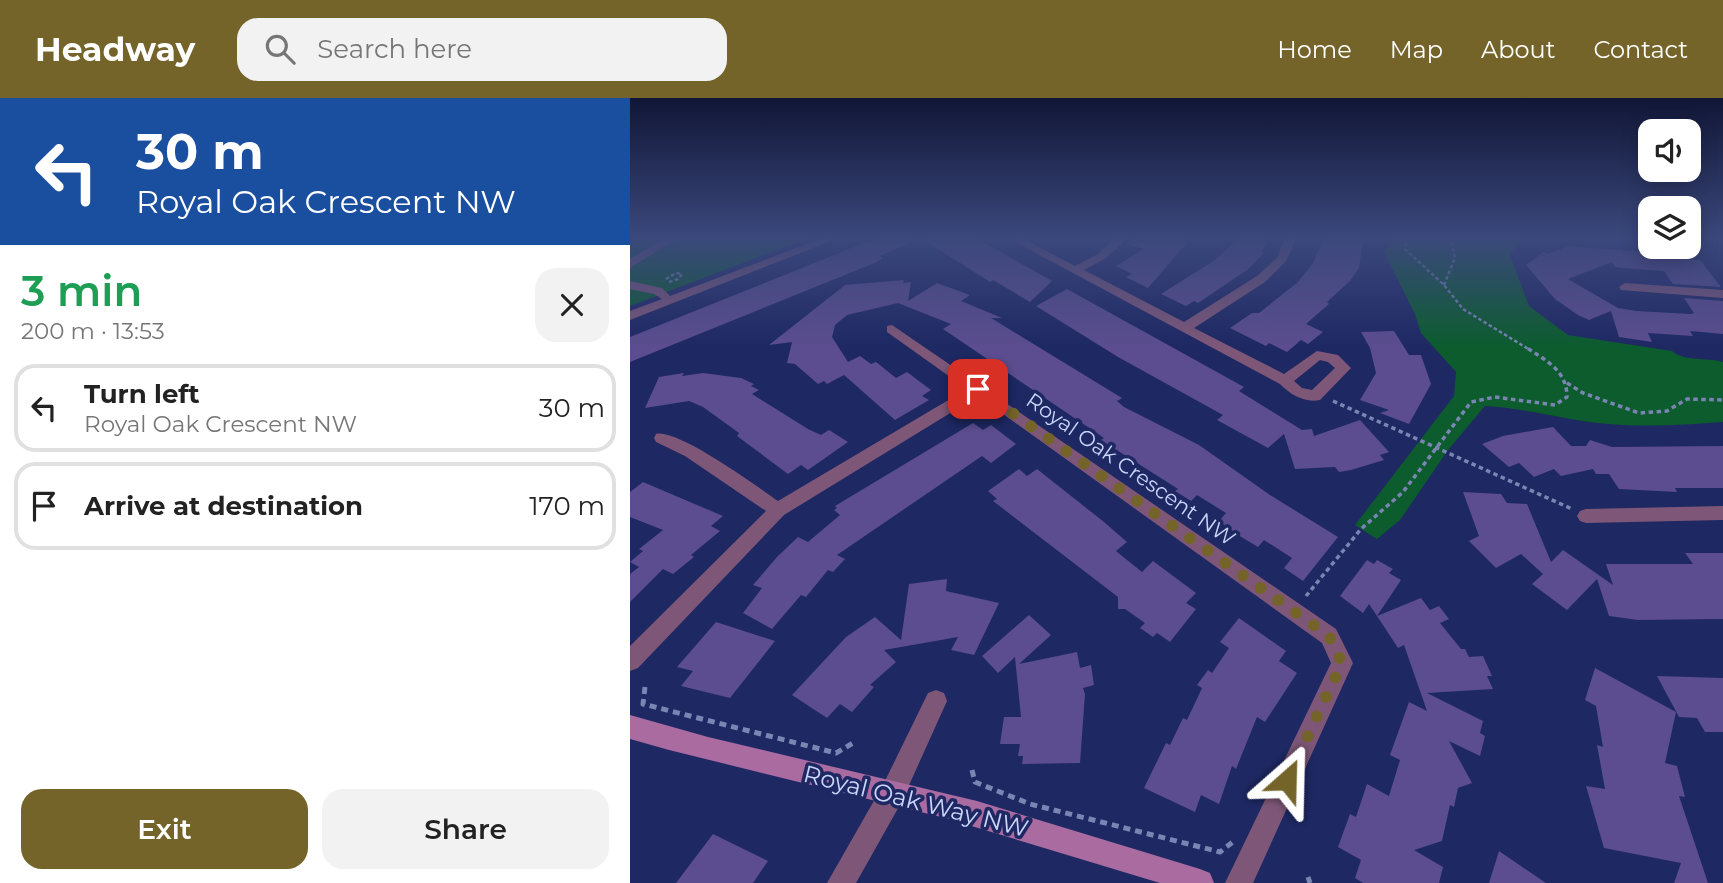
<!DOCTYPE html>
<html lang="en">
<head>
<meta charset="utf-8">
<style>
	:root { --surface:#fff; --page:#f2f2f2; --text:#222; --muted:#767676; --line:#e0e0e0; --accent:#74642a }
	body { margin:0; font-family:Montserrat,sans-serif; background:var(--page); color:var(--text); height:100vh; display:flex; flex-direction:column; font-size:26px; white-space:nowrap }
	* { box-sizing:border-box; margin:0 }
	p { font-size:23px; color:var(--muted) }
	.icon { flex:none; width:38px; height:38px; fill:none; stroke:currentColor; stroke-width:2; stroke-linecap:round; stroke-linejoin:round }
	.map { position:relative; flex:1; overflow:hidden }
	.details { display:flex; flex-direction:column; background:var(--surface); width:630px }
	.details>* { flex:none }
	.hud { background:#1a4fa0; color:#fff; overflow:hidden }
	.controls { position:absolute; left:1008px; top:21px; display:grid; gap:14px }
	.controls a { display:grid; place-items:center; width:63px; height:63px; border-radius:14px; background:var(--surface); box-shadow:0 4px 18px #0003; font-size:35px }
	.pin { position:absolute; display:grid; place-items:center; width:60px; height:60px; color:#fff; margin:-30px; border-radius:14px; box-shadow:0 4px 10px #0006 }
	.me { position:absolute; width:77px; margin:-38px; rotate:25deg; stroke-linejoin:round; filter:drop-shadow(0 0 5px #0008) }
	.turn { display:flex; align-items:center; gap:24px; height:147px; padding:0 21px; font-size:32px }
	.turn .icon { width:91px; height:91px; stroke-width:2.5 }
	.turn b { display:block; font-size:49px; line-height:60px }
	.round { display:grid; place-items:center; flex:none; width:74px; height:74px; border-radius:21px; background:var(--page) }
	.headline { display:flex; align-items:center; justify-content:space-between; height:119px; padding:0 21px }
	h1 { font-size:42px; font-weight:600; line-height:52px; color:#1e9e55 }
	.button { display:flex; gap:14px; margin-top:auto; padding:14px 21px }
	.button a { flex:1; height:80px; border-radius:21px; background:var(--accent); color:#fff; font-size:28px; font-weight:600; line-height:80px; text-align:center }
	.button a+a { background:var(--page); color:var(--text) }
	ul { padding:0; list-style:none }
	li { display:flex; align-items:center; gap:21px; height:88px; margin:0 14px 10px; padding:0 7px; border:4px solid var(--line); border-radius:21px }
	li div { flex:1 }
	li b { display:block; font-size:26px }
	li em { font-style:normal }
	header { display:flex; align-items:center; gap:42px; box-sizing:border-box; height:98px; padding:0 35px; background:var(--accent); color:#fff }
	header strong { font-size:33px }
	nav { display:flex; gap:38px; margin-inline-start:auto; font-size:24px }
	.search { width:490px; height:63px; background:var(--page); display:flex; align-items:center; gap:18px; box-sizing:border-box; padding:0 24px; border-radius:21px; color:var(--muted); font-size:26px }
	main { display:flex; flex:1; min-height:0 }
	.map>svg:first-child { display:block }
	.green { fill:#0c5c2e }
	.building { fill:#5b4d8f }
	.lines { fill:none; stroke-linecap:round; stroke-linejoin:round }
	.path-far2 { stroke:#7a85b4; stroke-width:2.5; stroke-dasharray:3.5 2.5; stroke-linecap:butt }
	.path-far1 { stroke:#7a85b4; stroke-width:3.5; stroke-dasharray:4.5 3.5; stroke-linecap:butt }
	.path { stroke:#7a85b4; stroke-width:5; stroke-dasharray:7 5; stroke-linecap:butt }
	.street { fill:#7e5778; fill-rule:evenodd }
	.secondary { fill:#aa6ba1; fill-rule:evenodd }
	.route { stroke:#74642a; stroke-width:12; stroke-dasharray:0 21.6 }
	.labels { text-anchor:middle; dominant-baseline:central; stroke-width:7; stroke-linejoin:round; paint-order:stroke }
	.street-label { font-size:21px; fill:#cad5fa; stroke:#1e2863 }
	.near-street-label { font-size:24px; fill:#cad5fa; stroke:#1e2863 }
</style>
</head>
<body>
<header>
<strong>Headway</strong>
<div class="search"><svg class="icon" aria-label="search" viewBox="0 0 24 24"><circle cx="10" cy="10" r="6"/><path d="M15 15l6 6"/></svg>Search here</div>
<nav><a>Home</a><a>Map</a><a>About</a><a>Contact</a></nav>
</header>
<main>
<section class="details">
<div class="hud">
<div class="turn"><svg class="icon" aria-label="left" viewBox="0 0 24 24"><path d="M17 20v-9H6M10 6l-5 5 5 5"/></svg><div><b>30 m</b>Royal Oak Crescent NW</div></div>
</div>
<div class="headline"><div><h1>3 min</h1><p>200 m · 13:53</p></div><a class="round"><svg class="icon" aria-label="close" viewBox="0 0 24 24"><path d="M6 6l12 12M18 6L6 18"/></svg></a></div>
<ul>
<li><svg class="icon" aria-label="left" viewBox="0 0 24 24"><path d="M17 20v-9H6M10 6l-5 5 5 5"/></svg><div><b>Turn left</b><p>Royal Oak Crescent NW</p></div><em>30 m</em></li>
<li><svg class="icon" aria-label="arrive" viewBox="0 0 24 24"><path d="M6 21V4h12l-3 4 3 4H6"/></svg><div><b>Arrive at destination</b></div><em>170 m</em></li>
</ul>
<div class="button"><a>Exit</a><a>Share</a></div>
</section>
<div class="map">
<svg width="1093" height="785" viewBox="0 0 1093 785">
	<rect width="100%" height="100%" fill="#1e2863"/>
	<path class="green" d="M0,139H181L0,208Z
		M764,139H892L880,157L899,208L938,237L1042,253C1055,264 1076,259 1093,264V324C1055,327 1017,329 979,326C937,323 897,310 855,308L818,352L770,422L747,441L725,427L824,298L826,274L791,235L785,216L754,154Z"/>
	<path class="building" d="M249,139H344L422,183L400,204L363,182L360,184L291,140L250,158L253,160L247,164L0,264V239Z
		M502,139H562L518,190L496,179L502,176L486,168L514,151L495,146Z
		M610,139H641L631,154L634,155L617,172L568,205L564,203L556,208L531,196L585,162Z
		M694,139H729L733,142L729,170L720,183L697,204L699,206L676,226L693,234L678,246L671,242L657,254L639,245L636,248L600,230L622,215H629L668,184L683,165Z
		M938,148L1029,155L1038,159L1070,162L1091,189L1043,186L1034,173L991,170L985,169L982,164L938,181L988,210L1006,213L1061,216L1064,215L1054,200L1093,203V236L1060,233L1063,238L1018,235L1022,244L989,239L981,213L959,222L948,217L925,201L896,167L913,154L918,156Z
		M274,182L273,185L281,184L278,203L307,185L340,197L331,203L372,220H361L492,300L487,303L494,309L569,347L640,397L708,439L673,483L654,470L662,460L634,442L628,449L608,437L589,423L596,415L567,397L561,403L545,393L548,391L471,342L474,340L313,231L321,226L268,205L217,217L205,227L202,239L218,264L230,258L241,266L246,264L266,280L277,274L301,292L292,298L299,302L265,322L214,277L197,286L194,283L188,286L165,266L157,265L162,244L139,247L215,187Z
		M437,191L614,289L609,293L672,332L682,331L684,338L730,322L759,354L750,357L754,362L721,372L709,374L705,369L665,371L654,336L638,350L587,322L593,317L488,259L406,208Z
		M764,233L779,257H791L801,286L779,326L750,315L759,312L730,302L746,275L740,250L731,234Z
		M54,275L52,278L73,275L111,280L124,286L121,288L129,292L122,296L178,331L191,337L199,332L218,344L178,372L171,367L158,376L107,338L109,335L73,309L59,303L15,310L29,279Z
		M343,325L353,332L361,327L386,346L361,365L352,358L207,457L215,461L203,474L198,472L176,499L171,497L142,531L113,515L132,490L123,487L147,459L168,439L178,444L210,417L204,412L207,410L205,408Z
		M923,329L941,348H956L960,342L982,349L1093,348V390H1045L1047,394L989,391L979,376H966L963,371L931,378L924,371L904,379L889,365L879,369L852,346L873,338Z
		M389,371L397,378L407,371L474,424L497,444L486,453L512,474L523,463L566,495L556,505L566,511L540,544L527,535L523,539L510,530L515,525L495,511H488V499L363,403L367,401L358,393Z
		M13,384L93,418L81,428L90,433L61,457L64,459L43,476L33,471L0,504V476L9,469L0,464L13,453L9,451L33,432L0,419V394Z
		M833,394L871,396L877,405L897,406L921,464L933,452L983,487L976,466H1063L1055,455H1093V521L1008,522L979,518L967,481L937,512L902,486L913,476L891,456L866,470L839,443L849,438Z
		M737,462L744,466L747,462L763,471L759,475L771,482L747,518L739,506L733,515L710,498Z
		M317,481L316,493L369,505L344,557L321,552L328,539L254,552L266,564L240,587L244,589L222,614L210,606L197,620L162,597L216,539L245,519L271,542L279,486Z
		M791,500L800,512L809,508L819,521L810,525L831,551H835L839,559L853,558L862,578H857L863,591L797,595L853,623L850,635L855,638L850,658L819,643L842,685L828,690L824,709L820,707L812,743L784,752L813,769L809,785H733L725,780L731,762L708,749L720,716L726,719L737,686L759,698L770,662L760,657L779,604L797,613L774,547L768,550L747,518Z
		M399,517L421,537L389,566L447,554L450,570L461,567L464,587L453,590L455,596L450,665L392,666L393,658H388L390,646H370L374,619H391L385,559L368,575L352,558Z
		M609,520L656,553L649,563L667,575L635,624L627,619L606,671L602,668L589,706L571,697L565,714L514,690L536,645L540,647L553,620L557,622L572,590L567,587L578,572L582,575L599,550L590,544Z
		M86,524L145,543L100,600L51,588L63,573L47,569Z
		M965,570L1046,614L1035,665L1047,668L1055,699L1049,698L1078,785H1044L1051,765L974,750L956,688L975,691L967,647L973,649L966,608L955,602Z
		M1027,578L1093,580V634H1075L1067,620L1049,619Z
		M83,736L138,763L123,785H46Z
		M869,753L916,785H859Z"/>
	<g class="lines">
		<path class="path-far2" d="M777,139L775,151L814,187L833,211L900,252
			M36,181L46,175L52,176L48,181L39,184
			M814,187L825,160L821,143L824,139"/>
		<path class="path-far1" d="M937,285L953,295L1009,315L1037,313L1057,301L1093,302
			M703,303L942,411
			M676,498L731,431L773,394L841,304L865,299L925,307L937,299C937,273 917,263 897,250"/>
		<path class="path" d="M15,589L13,606L206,655L223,645
			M342,672L345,684L400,706L590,754L604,743
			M678,779L680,785"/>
		<path class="street" d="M36,139H50L0,170V161Z
			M195,139H211L0,222V213L32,201L24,196L0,191V183L32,190L40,198Z
			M376,139H390L445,168L468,156L486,139H499L476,160L454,172L554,224L627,178L647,160L655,139H667L656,163L635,184L564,230L654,276L687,253L708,257L721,270L690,302C674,305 661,297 650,286ZM690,262L698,264L705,270L682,292L672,290L664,283Z
			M995,185L1093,192V200L991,192L989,189Z
			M262,227L706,531L723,565L623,785H595L701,565L692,545L348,298L154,417L8,570L0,573V548L136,413L55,358L26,344L24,340L26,336C47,330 128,389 148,403L337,291L257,234V228Z
			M1093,408V422L956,425L950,423L947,418L950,413L956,411Z
			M306,592L314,595L317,603L271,705L226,785H197L253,687L298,595Z"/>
		<path class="secondary" d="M0,617L78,639L347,703L570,771L580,775L584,785H530L315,720L39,652L0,641Z"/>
	</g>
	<linearGradient id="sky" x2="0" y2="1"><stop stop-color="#101636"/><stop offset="0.56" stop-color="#3b487c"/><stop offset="1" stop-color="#3b487c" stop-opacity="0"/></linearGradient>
	<rect width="1093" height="249" fill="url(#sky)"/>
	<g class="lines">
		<path class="route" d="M348,291L699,538L712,565L657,682"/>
	</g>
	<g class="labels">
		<g class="street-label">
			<text transform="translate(501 371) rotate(35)">Royal Oak Crescent NW</text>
		</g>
		<g class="near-street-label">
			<text transform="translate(286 703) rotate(14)">Royal Oak Way NW</text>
		</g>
	</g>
</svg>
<div class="controls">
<a><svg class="icon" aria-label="sound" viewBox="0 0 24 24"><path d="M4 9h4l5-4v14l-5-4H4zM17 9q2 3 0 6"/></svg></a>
<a><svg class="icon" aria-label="layers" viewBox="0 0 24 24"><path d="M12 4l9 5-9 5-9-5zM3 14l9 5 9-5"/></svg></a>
</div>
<div class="pin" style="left:348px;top:291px;background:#d93025"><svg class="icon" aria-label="arrive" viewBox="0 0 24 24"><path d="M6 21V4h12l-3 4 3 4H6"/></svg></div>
<svg class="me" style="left:657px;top:682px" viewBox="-20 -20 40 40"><path d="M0-17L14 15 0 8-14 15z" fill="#74642a" stroke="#fff" stroke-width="4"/></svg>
</div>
</main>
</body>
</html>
